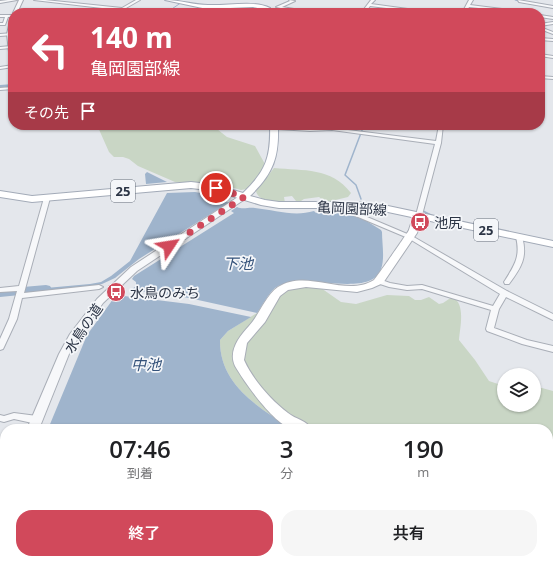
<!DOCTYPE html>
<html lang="ja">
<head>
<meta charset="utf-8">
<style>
	:root { --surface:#fff; --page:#f6f6f6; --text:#202124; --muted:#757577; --accent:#d1495b }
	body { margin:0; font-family:"Open Sans","Noto Sans JP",sans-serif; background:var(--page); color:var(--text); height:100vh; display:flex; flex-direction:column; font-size:15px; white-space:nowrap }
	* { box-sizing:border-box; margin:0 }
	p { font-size:13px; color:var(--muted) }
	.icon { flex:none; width:22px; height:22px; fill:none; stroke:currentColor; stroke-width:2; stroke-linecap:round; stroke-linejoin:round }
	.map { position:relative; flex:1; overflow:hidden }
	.details { position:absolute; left:0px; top:424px; width:553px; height:140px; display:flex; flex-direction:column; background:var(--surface); border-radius:16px 16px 0 0; box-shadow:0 1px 3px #0004 }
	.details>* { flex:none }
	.banner { position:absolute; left:8px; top:8px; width:537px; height:122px; border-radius:16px; box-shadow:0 1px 3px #0004; background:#d1495b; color:#fff; overflow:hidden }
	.buttons { position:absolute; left:497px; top:368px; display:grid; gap:8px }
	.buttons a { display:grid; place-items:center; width:44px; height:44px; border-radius:50%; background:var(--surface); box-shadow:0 1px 3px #0004; font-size:20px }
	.pin { position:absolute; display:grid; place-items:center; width:34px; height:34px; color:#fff; margin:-17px; border:2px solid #fff; border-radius:50%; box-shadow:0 1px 4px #0007 }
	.me { position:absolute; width:44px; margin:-22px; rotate:57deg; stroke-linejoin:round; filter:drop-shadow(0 0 3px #0008) }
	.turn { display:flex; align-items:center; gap:14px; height:84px; padding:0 16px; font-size:18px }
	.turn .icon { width:52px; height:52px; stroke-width:2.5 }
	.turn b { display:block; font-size:28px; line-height:34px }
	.then { display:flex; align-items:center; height:38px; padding:0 16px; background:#0003; gap:8px; font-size:15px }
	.eta { display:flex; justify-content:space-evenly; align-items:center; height:68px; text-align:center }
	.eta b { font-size:24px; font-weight:600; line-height:28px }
	.button { display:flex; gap:8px; margin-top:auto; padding:8px 16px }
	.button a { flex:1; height:46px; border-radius:16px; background:var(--accent); color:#fff; font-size:16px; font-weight:600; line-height:46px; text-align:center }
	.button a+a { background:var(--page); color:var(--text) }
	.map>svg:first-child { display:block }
	.green { fill:#c9d6c5 }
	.water { fill:#9fb4cc }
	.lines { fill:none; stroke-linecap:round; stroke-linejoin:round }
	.stream-far1 { stroke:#9fb4cc; stroke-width:1 }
	.stream { stroke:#9fb4cc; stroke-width:1.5 }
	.river { fill:#9fb4cc; fill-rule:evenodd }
	.minor-casing { stroke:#a9aeb7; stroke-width:2 }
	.tertiary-casing { stroke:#a9aeb7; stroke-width:2 }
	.secondary-casing { stroke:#a9aeb7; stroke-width:2 }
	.primary-casing { stroke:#a3abb8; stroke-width:2 }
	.minor { fill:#f7f8fa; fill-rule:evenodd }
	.tertiary { fill:#f7f8fa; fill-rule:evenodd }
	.secondary { fill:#fff; fill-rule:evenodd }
	.primary { fill:#fff; fill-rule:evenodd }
	.route { stroke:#d1495b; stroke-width:7; stroke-dasharray:0 12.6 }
	.labels { text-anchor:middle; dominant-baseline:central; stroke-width:3.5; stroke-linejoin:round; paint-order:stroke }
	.shield { fill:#f4f6f9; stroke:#676e7b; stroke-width:1 }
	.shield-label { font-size:13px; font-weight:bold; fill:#2b3445 }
	.street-label { font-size:14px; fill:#2b3445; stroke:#f4f6f9 }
	.poi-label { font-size:14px; fill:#2b3445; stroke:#f4f6f9; text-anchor:start }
	.water-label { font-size:15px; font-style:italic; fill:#34527a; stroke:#f4f6f9 }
</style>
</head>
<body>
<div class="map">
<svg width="553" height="564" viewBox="0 0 553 564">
	<rect width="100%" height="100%" fill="#e4e7ec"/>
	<path class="green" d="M97,125H202L201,128L205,129L208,128V125H212L227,137L255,146L266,166L253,185L247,189L241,190L220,184L175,182L138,166L129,159L123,157H114L109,152Z
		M274,168C304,171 331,167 351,193L348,197L323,203V200L319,197L304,199L301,201L302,205H295L296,201L292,196L284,197L285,203C276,201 258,202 256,191Z
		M303,281L321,288L341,302L356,304L387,295L409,296L415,300H421L429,297L439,304L443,303L452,297C466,303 460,327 459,340L475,360L489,381L504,386V405H534V388H542L553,391V564H305L311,559H548V429H294C259,409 219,384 220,340L228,331L257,313L274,289L284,284Z
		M45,559H216L226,564H44Z"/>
	<path class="water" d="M147,172L167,182L146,184L145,174Z
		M195,192L224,197V201L230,203L222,209L220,208L139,259L115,278L102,284L90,287L46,291V288L90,284L101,282L111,276L130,261L167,193Z
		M237,207C243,210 248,207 255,208C275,210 294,217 314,211L316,213L331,209L337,210L365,220L381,230L382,232C382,243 385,259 381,269C371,300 299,270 275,288C268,294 262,306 257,313L189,298L131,290L136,286V282L132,279L134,276L234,213L231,211Z
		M116,295L189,304L251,317L228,331L220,340C219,384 259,409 294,429H48L87,335Z"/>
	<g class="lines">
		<path class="stream-far1" d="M515,0L518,1
			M519,2L553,8
			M24,13H27
			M166,13L182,2
			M365,13L375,0"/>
		<path class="stream" d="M361,199L356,185L345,175L364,125
			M423,211L433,216"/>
		<path class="river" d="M13,84V88L0,89V85Z
			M46,285L50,286L52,289L50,292L0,297V289Z"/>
		<g class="minor-casing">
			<path id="minor" d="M8,0H17L0,3V1Z
				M34,0H45L122,8L136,0H140L119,12L117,11L119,10Z
				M289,0L295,1L282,7L294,9L342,12L344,13L294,11L276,7L290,1Z
				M371,0H375L371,4L437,13H427L370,6L365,13H361Z
				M469,0H473L470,5L518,11L516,12L469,7L466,13H462Z
				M518,0L553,6V8L519,2Z
				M267,9L276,12L277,13H272L266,11Z
				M0,15H13V17H8L5,25H0V23H3L5,17H0Z
				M540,15L553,17V19L540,17Z
				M553,22V24L540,26V24Z
				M540,27L553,32V34L540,29Z
				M13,33V35L0,36V34Z
				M540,38L553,39V41L540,40Z
				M11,46V48L0,49V47Z
				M540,54L553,56V58L540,56Z
				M13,65V67L0,69V67Z
				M540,76L553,77V79L540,78Z
				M13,87V89L0,90V88Z
				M227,125H253L310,129L332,128L436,141L439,125H443L441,143L422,215L419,217L416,215L435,144L332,130L310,131L229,126Z
				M47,196L50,198L24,293L99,285L103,287L99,289L22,298L17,319L4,347L3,349L0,350V339L9,319L17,291L0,292V288L19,286L44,198Z
				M334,203L412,236L507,291L553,314V320L506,297L499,309L494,328L527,340L553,346V352L522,344L487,331L486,329L491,310L422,289L407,290L389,287L377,283L376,281L377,279H379L390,283L407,286L422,285L493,306L500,294L408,238L332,206L331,205Z
				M519,235L522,237C528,257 521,268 509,284H505L504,282C514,266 521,257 516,237Z
				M14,413L37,416L40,418L41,420L40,422L37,424L14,419L4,422L0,421V415L4,416Z
				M91,559H103L100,564H88Z
				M154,559H172L176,560L177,564H159L155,563Z
				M238,559H257L256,563L252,564H233L234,560Z"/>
		</g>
		<g class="tertiary-casing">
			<path id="tertiary" d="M19,0H23L17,13H13Z
				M13,16L11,34L13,63L10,61L7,34L11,17Z
				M241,195H244L248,197L137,271L103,303L78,338L69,354L39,429H27L59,354L70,334L97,299L131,267Z
				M5,484V505L0,508V487Z"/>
		</g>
		<g class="secondary-casing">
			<path id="secondary" d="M419,212L423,215L417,233L383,283L372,288L357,292L306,287L288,290L280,296L265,322L247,343L244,360C253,380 271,400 288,413C295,419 308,421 311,429C306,429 298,430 292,429C273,423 245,383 235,366C228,351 239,337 249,326C260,314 265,296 278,287C307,268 345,298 374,280C376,278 407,234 409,230C411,224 413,214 419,212Z
				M336,559H352L350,564H334Z"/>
		</g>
		<g class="primary-casing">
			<path id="primary" d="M165,0C180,0 194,5 208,5C227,6 254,0 270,8L267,10L253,7L207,9Z
				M270,125H278C279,157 274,173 250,196L265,200L279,202H357L388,206L553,241V247L388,212L357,208H279L261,205L215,191L191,188L32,202L0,197V191L32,196L191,182L216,185L243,193C266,171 271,157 270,125Z"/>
		</g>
		<use href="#minor" class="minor"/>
		<use href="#tertiary" class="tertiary"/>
		<use href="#secondary" class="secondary"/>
		<use href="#primary" class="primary"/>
	</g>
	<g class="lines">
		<path class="route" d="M169,246L244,197L216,188"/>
	</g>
	<defs>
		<g id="bus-disc" transform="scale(1)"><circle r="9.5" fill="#d1495b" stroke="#f4f6f9"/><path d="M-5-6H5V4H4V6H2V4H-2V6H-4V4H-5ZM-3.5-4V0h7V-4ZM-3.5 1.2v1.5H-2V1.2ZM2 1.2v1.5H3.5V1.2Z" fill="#fff"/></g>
	</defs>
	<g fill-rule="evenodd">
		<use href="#bus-disc" x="420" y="222"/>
		<use href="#bus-disc" x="116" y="292"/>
	</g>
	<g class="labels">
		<g class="shield">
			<rect x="111" y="180" width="24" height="22" rx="3"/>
			<rect x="474" y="219" width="24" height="22" rx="3"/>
		</g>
		<g class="shield-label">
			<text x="123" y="191">25</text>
			<text x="486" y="230">25</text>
		</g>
		<g class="street-label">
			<text transform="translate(352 208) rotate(3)">亀岡園部線</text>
			<text transform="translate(83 328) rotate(-56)">水鳥の道</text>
		</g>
		<g class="poi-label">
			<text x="434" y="222">池尻</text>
			<text x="130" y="292">水鳥のみち</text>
		</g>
		<g class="water-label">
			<text x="238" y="263">下池</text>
			<text x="146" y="364">中池</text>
		</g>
	</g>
</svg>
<div class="buttons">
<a><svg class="icon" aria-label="layers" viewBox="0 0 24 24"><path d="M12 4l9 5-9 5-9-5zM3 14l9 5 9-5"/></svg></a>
</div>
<div class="pin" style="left:216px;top:188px;background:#d93025"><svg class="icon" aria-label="arrive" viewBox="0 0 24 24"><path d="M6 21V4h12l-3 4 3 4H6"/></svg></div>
<svg class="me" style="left:169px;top:246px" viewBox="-20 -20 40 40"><path d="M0-17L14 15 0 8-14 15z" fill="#d1495b" stroke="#fff" stroke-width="4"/></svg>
<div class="banner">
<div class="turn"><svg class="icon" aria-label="left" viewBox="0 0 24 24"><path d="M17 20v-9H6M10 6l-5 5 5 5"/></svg><div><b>140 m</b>亀岡園部線</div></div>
<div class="then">その先<svg class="icon" aria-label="arrive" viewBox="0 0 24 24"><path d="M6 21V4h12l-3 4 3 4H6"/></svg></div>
</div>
<section class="details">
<div class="eta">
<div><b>07:46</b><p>到着</p></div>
<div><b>3</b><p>分</p></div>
<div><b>190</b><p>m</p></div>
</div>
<div class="button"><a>終了</a><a>共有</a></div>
</section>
</div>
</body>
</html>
